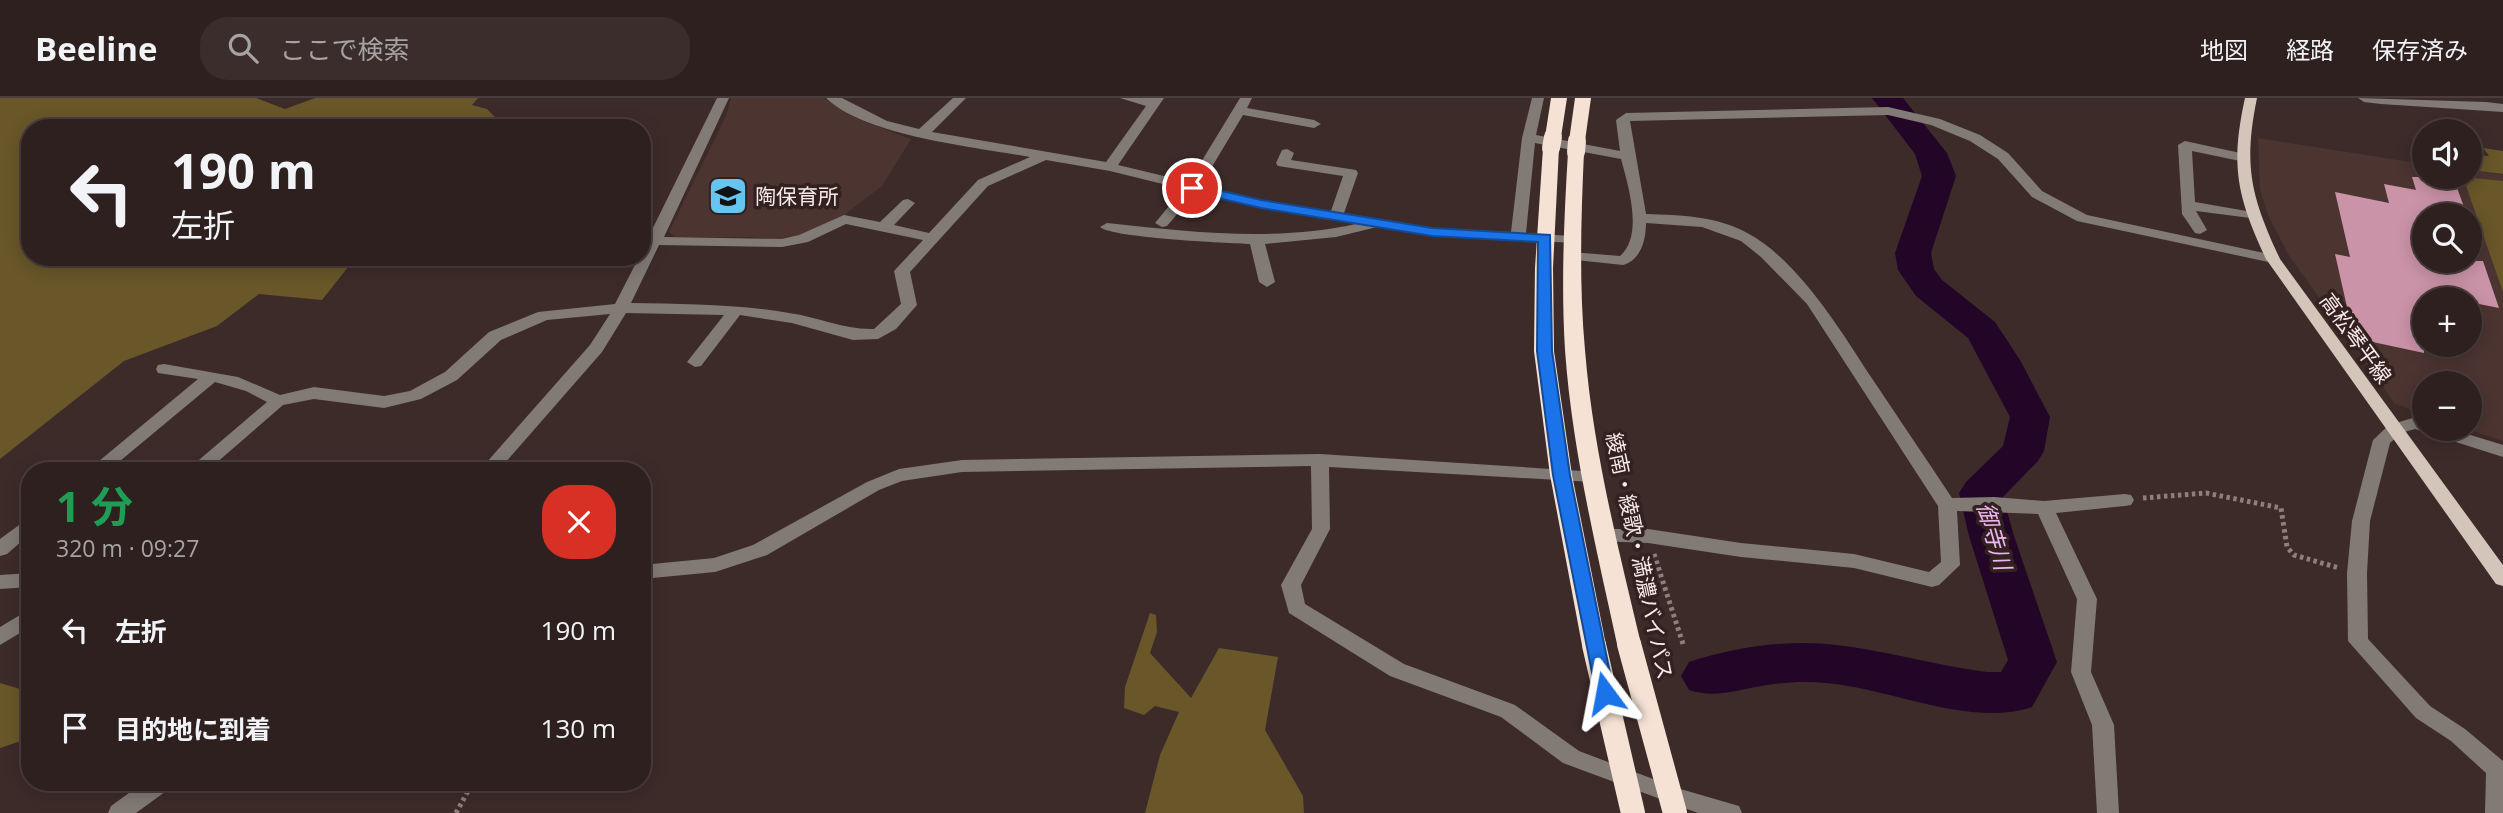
<!DOCTYPE html>
<html lang="ja">
<head>
<meta charset="utf-8">
<style>
	:root { --surface:#2e201f; --page:#3a2d2c; --text:#f1f3f6; --muted:#a7a3a4; --line:#493e3d }
	body { margin:0; font-family:"Open Sans","Noto Sans JP",sans-serif; background:var(--page); color:var(--text); height:100vh; display:flex; flex-direction:column; font-size:26px; white-space:nowrap }
	* { box-sizing:border-box; margin:0 }
	p { font-size:23px; color:var(--muted) }
	.icon { flex:none; width:38px; height:38px; fill:none; stroke:currentColor; stroke-width:2; stroke-linecap:round; stroke-linejoin:round }
	.map { position:relative; flex:1; overflow:hidden }
	.panel { position:absolute; left:21px; top:364px; width:630px; height:329px; display:flex; flex-direction:column; background:var(--surface); border-radius:28px; box-shadow:0 4px 18px #0003,0 0 0 2px var(--line) }
	.panel>* { flex:none }
	.guide { position:absolute; left:21px; top:21px; width:630px; height:147px; border-radius:28px; box-shadow:0 4px 18px #0003,0 0 0 2px var(--line); background:#2e201f; color:var(--text); overflow:hidden }
	.buttons { position:absolute; left:2412px; top:21px; display:grid; gap:14px }
	.buttons a { display:grid; place-items:center; width:70px; height:70px; border-radius:50%; background:var(--surface); box-shadow:0 4px 18px #0003,0 0 0 2px var(--line); font-size:35px }
	.pin { position:absolute; display:grid; place-items:center; width:60px; height:60px; color:#fff; margin:-30px; border:4px solid #fff; border-radius:50%; box-shadow:0 2px 7px #0007 }
	.me { position:absolute; width:77px; margin:-38px; rotate:347deg; stroke-linejoin:round; filter:drop-shadow(0 0 5px #0008) }
	.turn { display:flex; align-items:center; gap:24px; height:147px; padding:0 35px; font-size:32px }
	.turn .icon { width:91px; height:91px; stroke-width:2.5 }
	.turn b { display:block; font-size:49px; line-height:60px }
	.round { display:grid; place-items:center; flex:none; width:74px; height:74px; border-radius:28px; background:var(--page) }
	.overview { display:flex; align-items:center; justify-content:space-between; height:119px; padding:0 35px }
	h1 { font-size:42px; font-weight:700; line-height:52px; color:#1e9e55 }
	ul { padding:0; list-style:none }
	li { display:flex; align-items:center; gap:21px; height:98px; padding:0 35px }
	li div { flex:1 }
	li b { display:block; font-size:26px }
	li em { font-style:normal }
	header { display:flex; align-items:center; gap:42px; box-sizing:border-box; height:98px; padding:0 35px; background:var(--surface); border-bottom:2px solid var(--line) }
	header strong { font-size:33px }
	nav { display:flex; gap:38px; margin-inline-start:auto; font-size:24px }
	.search { width:490px; height:63px; background:var(--page); display:flex; align-items:center; gap:18px; box-sizing:border-box; padding:0 24px; border-radius:28px; color:var(--muted); font-size:26px }
	.map>svg:first-child { display:block }
	.built { fill:#4c3431; fill-rule:evenodd }
	.green { fill:#695729 }
	.lines { fill:none; stroke-linecap:round; stroke-linejoin:round }
	.river { fill:#230627; fill-rule:evenodd }
	.building { fill:#cb93a8 }
	.path { stroke:#8e7e7c; stroke-width:5; stroke-dasharray:3.5 3.5; stroke-linecap:butt }
	.minor { fill:#827b75; fill-rule:evenodd }
	.major { fill:#d4c5ba; fill-rule:evenodd }
	.highway { fill:#f5e2d5; fill-rule:evenodd }
	.highway-bridge-far1 { stroke:#f5e2d5; stroke-width:18 }
	.highway-bridge { stroke:#f5e2d5; stroke-width:24 }
	.route { fill:#1a73e8; stroke:#114b97; stroke-width:2 }
	.labels { text-anchor:middle; dominant-baseline:central; stroke-width:7; stroke-linejoin:round; paint-order:stroke }
	.poi-label { font-size:21px; fill:#f7ebe9; stroke:#33211f; text-anchor:start }
	.street-label { font-size:21px; fill:#f7ebe9; stroke:#33211f }
	.water-label { font-size:23px; font-style:italic; fill:#eeb7f4; stroke:#33211f }
</style>
</head>
<body>
<header>
<strong>Beeline</strong>
<div class="search"><svg class="icon" aria-label="search" viewBox="0 0 24 24"><circle cx="10" cy="10" r="6"/><path d="M15 15l6 6"/></svg>ここで検索</div>
<nav><a>地図</a><a>経路</a><a>保存済み</a></nav>
</header>
<div class="map">
<svg width="2503" height="715" viewBox="0 0 2503 715">
	<rect width="100%" height="100%" fill="#3d2b29"/>
	<path class="built" d="M731,0H823L865,24L911,41L882,88L844,117L801,137L779,142L749,139H676L669,134L726,18Z
		M2258,40L2424,66V79H2469V72L2503,77V343L2467,331H2469V285H2424V316L2395,306L2288,156L2268,117L2260,91ZM2424,117H2469V163H2424ZM2424,201H2469V247H2424Z"/>
	<path class="green" d="M0,0H256L285,11L315,0H478L472,7L487,11L501,25L491,30H30V159H356L322,202L259,196L217,228L124,263L0,361Z
		M2483,50L2503,53V76L2469,72V57L2489,58Z
		M2463,79L2503,83V194Z
		M1150,515L1156,517L1157,534L1150,555L1191,600L1219,550L1278,559L1265,632L1303,698L1304,715H1145L1160,657L1179,614L1155,608L1144,617L1124,610L1125,589Z
		M0,585L30,594V640L0,650Z"/>
	<g class="lines">
		<path class="river" d="M1872,0H1903L1947,55L1956,78L1931,155L1934,171L1942,182L1995,224L2020,262L2050,319L2044,353L2038,363L2003,399L2014,438L2057,564L2032,609C1971,630 1889,590 1826,585C1806,583 1787,584 1767,587C1740,591 1715,601 1689,592L1681,578L1689,564C1732,550 1782,542 1827,546C1881,551 1933,567 1987,574H2001L2008,562L1969,438L1959,395L1966,384L2003,348L2010,319L1968,240L1916,198L1898,172L1895,155L1922,78L1915,56Z"/>
	</g>
	<path class="building" d="M2412,79H2453L2467,117H2424V163H2483L2499,210L2469,204V201H2424V255L2354,240L2335,156L2350,159L2335,94L2389,105L2384,86L2416,92Z"/>
	<g class="lines">
		<path class="path" d="M2143,400L2206,395L2281,410L2287,449L2294,457L2339,470
			M1654,456L1683,546
			M456,715L473,684"/>
		<path class="minor" d="M717,0H729L664,139L782,141L799,137L844,117L880,124L903,102L908,101L915,105L894,127L929,135L978,82L1030,59C975,49 865,38 826,0H842L887,23L919,31L953,0H966L932,34L1106,64L1146,8L1120,0H1164L1118,67L1189,84L1240,0H1252L1247,10L1314,22L1321,26L1314,30L1243,17L1201,87L1261,102L1331,113L1343,78L1278,68L1276,65L1282,52L1287,51L1294,55L1291,62L1356,72L1358,75L1344,115L1432,130L1511,134L1522,40L1532,0H1544L1536,37L1620,53L1616,22L1626,15L1888,9L1940,21L1980,37L2008,55L2042,93L2087,117L2278,158L2280,161L2278,164L2273,165L2077,123L2032,99L1998,61L1970,43L1931,27L1888,17L1630,23L1646,116C1681,117 1718,118 1749,136C1797,162 1840,231 1869,276C1897,318 1925,359 1952,400L1994,399L2044,403L2125,396L2131,397L2134,402L2131,407L2125,408L2056,415L2097,501L2091,574L2114,627L2119,715H2097L2092,627L2071,574L2077,501L2038,416L1957,413L1960,467L1939,487L1932,489L1854,470L1741,459L1648,445L1598,443L1596,438L1598,433L1605,431H1648L1741,445L1854,456L1929,474L1941,464L1938,408L1807,206L1761,159L1741,143L1702,129L1646,125C1646,142 1641,162 1623,167L1566,161L1564,158L1566,155L1571,154L1620,158C1644,138 1628,87 1621,61L1535,45L1526,135L1571,138L1576,139L1578,142L1576,145L1432,138L1377,129L1336,139L1265,146L1275,184L1267,189L1259,184L1250,146C1228,145 1112,140 1100,129L1107,125C1191,134 1273,144 1356,126L1261,110L1196,94L1167,128L1162,129L1155,125L1183,91L1110,73L1046,62L988,88L910,174L917,207L896,231L878,241L853,242L792,225L740,217L701,268L695,269L687,264L724,217L626,215L602,254L498,373H479L590,247L610,216L547,222L501,242L457,282L421,301L384,310L314,301L283,307L207,373H186L267,304L246,293L215,284L108,373H87L198,281L158,275L156,271L158,267L164,266L238,279L280,297L314,289L384,298L410,293L445,274L489,234L538,214L615,206L639,159H642V152ZM846,126L923,142L894,173L901,206L874,231C844,232 819,219 789,215C737,206 684,206 631,205L659,147L782,149L808,144Z
			M2358,0L2486,4L2503,6V14L2381,6L2364,4Z
			M2185,43L2245,56L2247,59L2240,63L2192,53L2195,104L2258,115V121L2196,113L2207,132L2200,136L2195,135L2182,116L2178,47Z
			M2416,319L2424,322V331H2451L2503,347V359L2415,331L2401,335L2390,345L2370,423L2367,475L2368,541L2430,608L2465,631L2503,663V715H2485L2486,675L2451,643L2416,620L2348,543L2347,475L2352,423L2373,342L2389,327Z
			M1320,356L1598,374L1601,378L1598,382L1592,384L1329,369L1330,431L1301,487L1305,506L1404,566L1515,607L1579,653L1677,690L1739,708L1742,715H1698L1563,665L1501,619L1390,578L1289,515L1281,487L1312,431L1311,368L962,374L902,383L879,392L767,457L715,474L642,481V467L714,460L753,447L867,384L899,371L962,362Z
			M30,419V436L7,456L0,458V441Z
			M30,475V489L0,491V477Z
			M30,511V529L0,547V529Z
			M144,684H172L169,691L136,715H108L111,708Z"/>
		<path class="major" d="M2245,0H2257C2243,68 2251,99 2280,161L2503,467V488L2496,486L2266,161C2237,99 2230,68 2245,0Z"/>
		<path class="highway" d="M1551,0H1567L1561,39L1553,44L1545,39Z
			M1575,0H1591L1585,43L1577,48L1569,43Z
			M1551,45L1559,50L1553,170L1554,253L1572,377L1606,547L1602,554L1594,557L1586,554L1582,547L1550,377L1534,253L1535,170L1543,50Z
			M1576,49L1584,54C1581,120 1579,186 1585,252C1593,352 1618,449 1641,546L1637,553L1629,556L1621,553L1617,546C1596,449 1572,351 1565,252C1561,186 1564,120 1568,54Z"/>
		<path class="highway-bridge-far1" d="M1551,50L1553,39
			M1576,54L1577,43"/>
		<path class="highway-bridge" d="M1629,546L1675,715
			M1594,547L1633,715"/>
	</g>
	<path class="route" d="M1192,86L1261,102L1432,130L1550,137L1552,253L1570,377L1614,595L1612,600L1605,602L1598,600L1596,595L1553,377L1537,253L1538,144L1432,138L1261,110L1188,93V87Z"/>
	<defs>
		<g id="school-square" transform="scale(2.0125)"><rect x="-9" y="-9" width="18" height="18" rx="4" fill="#65c5ee" stroke="#33211f"/><path d="M0-5L7-2L0 1L-7-2ZM-4 1L0 2.5L4 1V4Q0 6-4 4Z" fill="#111"/></g>
	</defs>
	<g fill-rule="evenodd">
		<use href="#school-square" x="728" y="98"/>
	</g>
	<g class="labels">
		<g class="poi-label">
			<text x="755" y="98">陶保育所</text>
		</g>
		<g class="street-label">
			<text transform="translate(2356 240) rotate(54)">高松琴平線</text>
			<text transform="translate(1640 458) rotate(78)">綾南・綾歌・満濃バイパス</text>
		</g>
		<g class="water-label">
			<text transform="translate(1995 438) rotate(74)">御寺川</text>
		</g>
	</g>
</svg>
<div class="buttons">
<a><svg class="icon" aria-label="sound" viewBox="0 0 24 24"><path d="M4 9h4l5-4v14l-5-4H4zM17 9q2 3 0 6"/></svg></a>
<a><svg class="icon" aria-label="search" viewBox="0 0 24 24"><circle cx="10" cy="10" r="6"/><path d="M15 15l6 6"/></svg></a>
<a>+</a>
<a>−</a>
</div>
<div class="pin" style="left:1192px;top:90px;background:#d93025"><svg class="icon" aria-label="arrive" viewBox="0 0 24 24"><path d="M6 21V4h12l-3 4 3 4H6"/></svg></div>
<svg class="me" style="left:1605px;top:595px" viewBox="-20 -20 40 40"><path d="M0-17L14 15 0 8-14 15z" fill="#1a73e8" stroke="#fff" stroke-width="4"/></svg>
<div class="guide">
<div class="turn"><svg class="icon" aria-label="left" viewBox="0 0 24 24"><path d="M17 20v-9H6M10 6l-5 5 5 5"/></svg><div><b>190 m</b>左折</div></div>
</div>
<section class="panel">
<div class="overview"><div><h1>1 分</h1><p>320 m · 09:27</p></div><a class="round" style="background:#d93025;color:#fff"><svg class="icon" aria-label="close" viewBox="0 0 24 24"><path d="M6 6l12 12M18 6L6 18"/></svg></a></div>
<ul>
<li><svg class="icon" aria-label="left" viewBox="0 0 24 24"><path d="M17 20v-9H6M10 6l-5 5 5 5"/></svg><div><b>左折</b></div><em>190 m</em></li>
<li><svg class="icon" aria-label="arrive" viewBox="0 0 24 24"><path d="M6 21V4h12l-3 4 3 4H6"/></svg><div><b>目的地に到着</b></div><em>130 m</em></li>
</ul>
</section>
</div>
</body>
</html>
